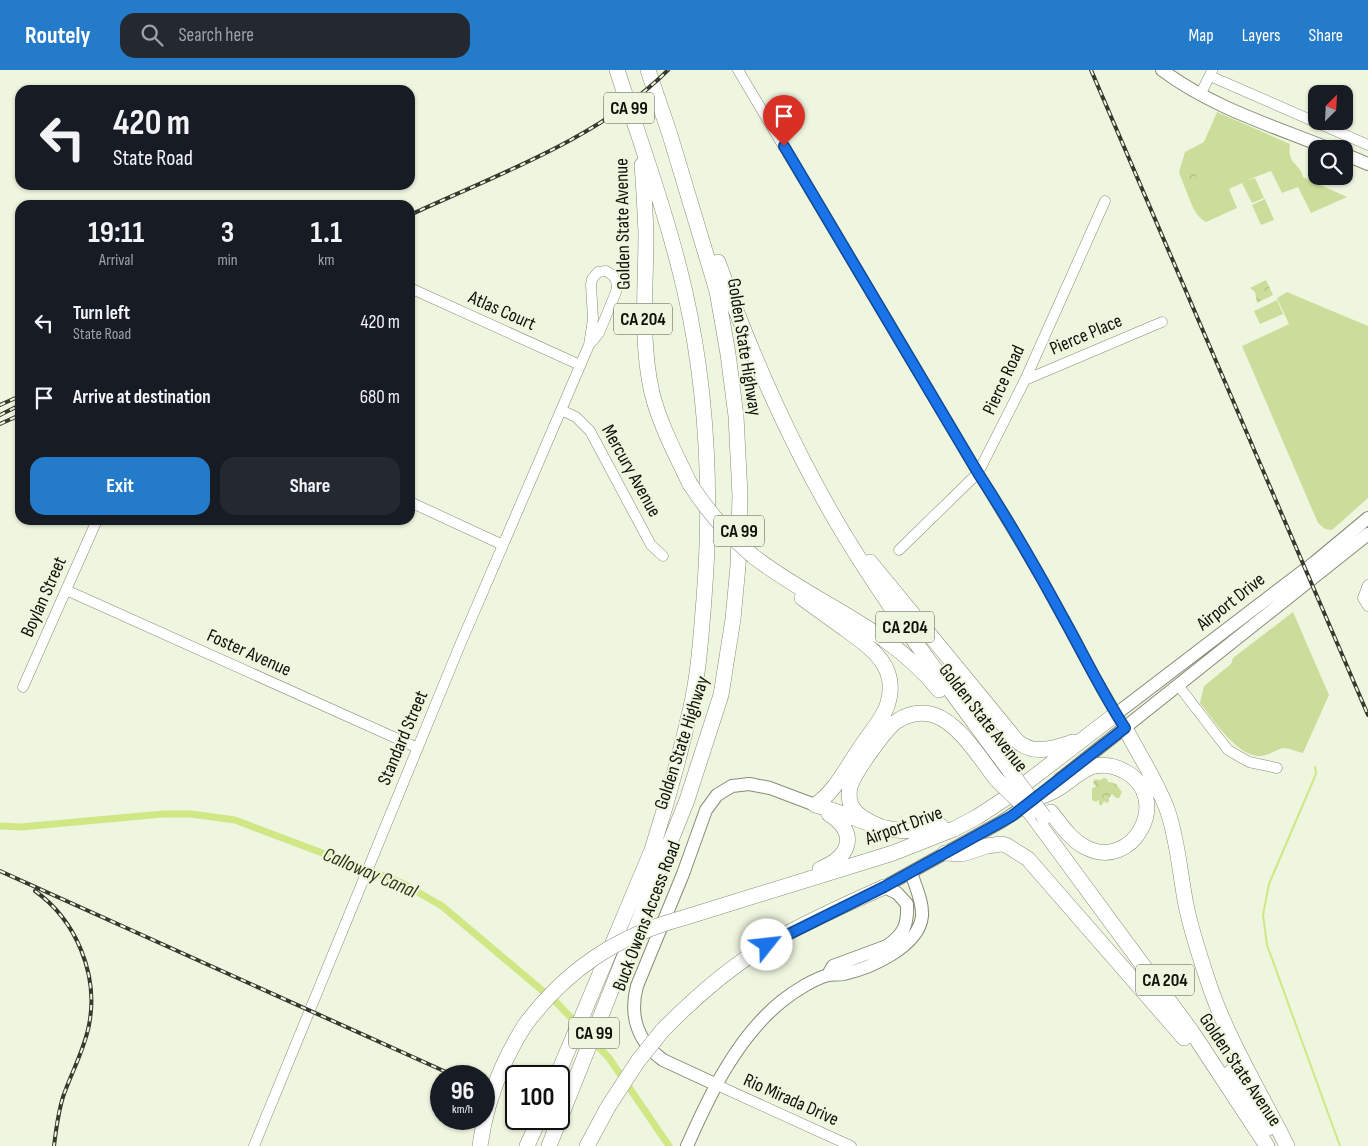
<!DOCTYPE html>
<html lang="en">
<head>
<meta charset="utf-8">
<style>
	:root { --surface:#171b24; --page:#242831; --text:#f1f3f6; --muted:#9ea1a6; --accent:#247bc9 }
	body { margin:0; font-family:"Sofia Sans Condensed",sans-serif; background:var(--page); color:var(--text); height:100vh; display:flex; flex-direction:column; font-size:19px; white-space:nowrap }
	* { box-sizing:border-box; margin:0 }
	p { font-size:16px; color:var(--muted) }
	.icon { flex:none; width:28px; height:28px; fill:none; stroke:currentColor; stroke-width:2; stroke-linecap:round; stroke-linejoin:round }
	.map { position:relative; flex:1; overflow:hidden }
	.sheet { position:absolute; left:15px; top:130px; width:400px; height:325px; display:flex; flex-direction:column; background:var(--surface); border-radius:15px; box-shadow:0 1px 4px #0004 }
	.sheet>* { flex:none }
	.hud { position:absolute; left:15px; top:15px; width:400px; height:105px; border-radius:15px; box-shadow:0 1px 4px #0004; background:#171b24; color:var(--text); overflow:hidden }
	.needle { width:32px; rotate:24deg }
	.controls { position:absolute; left:1308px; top:15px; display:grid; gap:10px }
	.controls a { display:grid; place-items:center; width:45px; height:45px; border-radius:10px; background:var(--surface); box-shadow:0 1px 4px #0004; font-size:25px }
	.speed { position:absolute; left:430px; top:995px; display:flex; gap:10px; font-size:25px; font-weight:700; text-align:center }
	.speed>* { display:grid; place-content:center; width:65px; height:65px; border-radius:50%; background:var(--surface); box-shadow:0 1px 4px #0004; line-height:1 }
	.speed small { font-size:12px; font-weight:400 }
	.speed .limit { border:2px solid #111; border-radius:8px; background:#fff; color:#111 }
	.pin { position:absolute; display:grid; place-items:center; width:42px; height:42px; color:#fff; margin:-51px -21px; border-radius:50% 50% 50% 0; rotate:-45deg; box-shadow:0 0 5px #0007 }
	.pin .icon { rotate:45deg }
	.me { position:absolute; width:55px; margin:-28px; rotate:61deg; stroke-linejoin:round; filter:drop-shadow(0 0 4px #0008) }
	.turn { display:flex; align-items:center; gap:18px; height:105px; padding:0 15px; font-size:22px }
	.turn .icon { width:65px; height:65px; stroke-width:2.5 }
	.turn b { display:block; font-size:35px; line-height:42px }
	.eta { display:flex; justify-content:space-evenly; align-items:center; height:85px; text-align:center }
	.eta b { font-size:30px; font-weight:700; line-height:35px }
	.cta { display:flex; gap:10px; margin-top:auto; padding:10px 15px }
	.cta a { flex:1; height:58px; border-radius:15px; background:var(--accent); color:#fff; font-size:20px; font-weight:700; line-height:58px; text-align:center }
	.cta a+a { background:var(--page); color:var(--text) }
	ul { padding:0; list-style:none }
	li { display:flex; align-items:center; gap:15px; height:75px; padding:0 15px }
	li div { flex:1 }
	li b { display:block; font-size:19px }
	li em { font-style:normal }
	header { display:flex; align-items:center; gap:30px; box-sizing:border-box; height:70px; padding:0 25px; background:var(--accent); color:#fff }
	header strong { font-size:24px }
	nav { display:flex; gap:28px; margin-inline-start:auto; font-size:18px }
	.search { width:350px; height:45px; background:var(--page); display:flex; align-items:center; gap:12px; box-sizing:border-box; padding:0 18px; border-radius:15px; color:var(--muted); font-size:19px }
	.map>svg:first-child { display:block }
	.grass { fill:#ccdd9b }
	.forest { fill:url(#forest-crowns) }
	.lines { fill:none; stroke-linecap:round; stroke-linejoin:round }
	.stream { stroke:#d0e785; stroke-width:2 }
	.canal { stroke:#d0e785; stroke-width:7 }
	.minor-casing { stroke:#868c77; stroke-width:11 }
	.major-casing { stroke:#868c77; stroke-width:14 }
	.highway-casing { stroke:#868c77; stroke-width:16 }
	.minor { stroke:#fff; stroke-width:10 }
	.major { stroke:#fff; stroke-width:12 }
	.highway { stroke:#fff; stroke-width:15 }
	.rail-casing { stroke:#36392e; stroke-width:4 }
	.rail { stroke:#eff6df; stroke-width:2; stroke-dasharray:5.5; stroke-linecap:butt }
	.highway-bridge-casing { stroke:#868c77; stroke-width:16; stroke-linecap:butt }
	.highway-bridge { stroke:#fff; stroke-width:15 }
	.route-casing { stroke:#114b97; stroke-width:12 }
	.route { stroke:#1a73e8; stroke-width:9 }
	.labels { text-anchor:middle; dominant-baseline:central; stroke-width:4; stroke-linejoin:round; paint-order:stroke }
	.shield { fill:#eff6df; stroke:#53564a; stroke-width:1 }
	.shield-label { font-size:18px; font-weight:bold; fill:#10120a }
	.street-label { font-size:19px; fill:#10120a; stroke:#eff6df }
	.water-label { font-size:20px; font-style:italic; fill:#313911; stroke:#eff6df }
</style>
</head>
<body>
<header>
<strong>Routely</strong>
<div class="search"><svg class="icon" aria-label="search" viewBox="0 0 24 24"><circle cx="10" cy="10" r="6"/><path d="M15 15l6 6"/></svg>Search here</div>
<nav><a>Map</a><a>Layers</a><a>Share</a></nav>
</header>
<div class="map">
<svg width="1368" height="1076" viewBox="0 0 1368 1076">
	<defs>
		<pattern id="forest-crowns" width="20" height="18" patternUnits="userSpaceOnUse" patternTransform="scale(1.25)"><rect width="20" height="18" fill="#ccdd9b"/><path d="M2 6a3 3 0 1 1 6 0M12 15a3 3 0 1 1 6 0" fill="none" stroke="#aebd84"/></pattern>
	</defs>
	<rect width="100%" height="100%" fill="#eff6df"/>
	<path class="grass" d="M1217,42L1290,74C1287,96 1300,92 1303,107L1347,127L1311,143L1298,117L1282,123L1271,101L1247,110L1255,108L1264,128L1252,133L1242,113L1229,119L1237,138L1206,152C1194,146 1190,129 1185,118L1198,112L1192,97L1179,102L1185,82L1204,72Z
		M1265,129L1274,150L1261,155L1252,135Z
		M1287,222L1368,256V428L1332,460L1325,459L1318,453L1242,276L1289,254L1277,228Z
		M1277,230L1283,244L1260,254L1254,241Z
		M1293,542L1329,625L1303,683C1297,682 1289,678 1284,678C1276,679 1269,686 1261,686C1238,688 1213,649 1200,633L1204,616L1231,594L1233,588Z"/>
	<path class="forest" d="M1192,96L1199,112L1185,118L1179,102Z
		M1266,210L1273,225L1257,233L1255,222L1250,218Z
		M1104,708L1107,709L1108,712C1116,711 1118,717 1122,722L1119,728H1116L1112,724L1109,728V732L1106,733L1104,731L1102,735H1099V730L1096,732L1092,730V718L1096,717L1093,712L1095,709L1100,710Z"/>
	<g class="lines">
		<path class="stream" d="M1315,697L1316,704L1269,814L1263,845L1267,875L1340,1076"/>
		<path class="canal" d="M0,756L21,757L163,744H191L235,750L402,813L442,836L557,933L609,988L669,1076"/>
		<g class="minor-casing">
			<path id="minor" d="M738,0L978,403L1045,514L1087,593L1125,658
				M1210,6L1368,75
				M1200,25L1212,1
				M606,201C616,206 618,212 616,222L599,263L589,275L593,249L591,215L592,209L598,202Z
				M410,218L580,295
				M1025,310L1162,252
				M561,340L576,347L590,361L651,475L663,486
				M410,432L503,475
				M899,480L978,403L1025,310L1105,131
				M1368,515L1363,528L1368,536
				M66,520L418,678
				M1178,615L1228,680L1249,692L1277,698
				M23,617L97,450
				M717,1015L851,1076
				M254,1076L460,575L589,275"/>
		</g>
		<g class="major-casing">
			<path id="major" d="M1162,0C1211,37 1273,56 1330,79
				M1344,84L1368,94
				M1116,644L1315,492L1368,448
				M1059,710L1368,464
				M884,817L1001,752L1031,732
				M828,905L833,896L887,876C904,864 908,855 907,834L897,823L884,817
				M717,1015L663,990C638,972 629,946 637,916L683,804L706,740L717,725L732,716L749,714L770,718L815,735
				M687,1076C710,1024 737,967 782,931C793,922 815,908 829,905C833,904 839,905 844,904C870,898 919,877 922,846C923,831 915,816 911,802"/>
		</g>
		<g class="highway-casing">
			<path id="highway" d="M642,95C644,118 645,141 646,163C646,217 640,270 652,323C660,355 676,385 690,414
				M718,192C752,287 793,380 845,466C895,548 953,624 1010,701
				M753,486C816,535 886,555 939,620
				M870,492L1017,671C1034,686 1054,678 1073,672
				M802,528C816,538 831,549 845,559C873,579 900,598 887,636C882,650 870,663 862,675C848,695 835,722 815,735
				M1125,658C1139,685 1158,713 1168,742C1178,772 1180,804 1186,835C1191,860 1199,884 1207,908C1225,965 1260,1022 1287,1076
				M1035,729C1043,726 1052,723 1059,718C1071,711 1081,699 1095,696C1105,694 1115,696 1124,701C1174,727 1133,803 1085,777C1071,770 1061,755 1051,742
				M815,735C862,747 889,771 941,756
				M1030,742L1192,962L1267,1076
				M889,760C877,755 858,749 851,735C849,730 849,722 850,717C854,703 885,659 897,651C908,644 921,641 934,645C959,653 981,690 997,710
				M945,783L962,784L987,776L1001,774L1006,775L1028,789L1184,968
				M820,799C850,787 859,763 829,744
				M683,848L893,783L954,759L977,747L1009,726L1116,644
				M662,961C694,928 728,898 768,874C805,852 845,835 884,817
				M1231,1002L1268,1058
				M557,1006L652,780C667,733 680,685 691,637C699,601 701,565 704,529C712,426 708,324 685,222C668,147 641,74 617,0
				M480,1076C486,1031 501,993 525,955
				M527,1076L539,1049
				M549,1076L687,730L721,625L733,549L738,496L740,425L736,346L728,284L717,221L670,65L648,0
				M587,1076L608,1037"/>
		</g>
		<use href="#minor" class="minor"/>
		<use href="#major" class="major"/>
		<use href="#highway" class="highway"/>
		<g class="rail-casing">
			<path id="rail" d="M1091,0L1368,645
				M410,145C496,105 600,68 668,0
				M0,335L20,326
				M0,345L20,335
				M0,354L20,345
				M0,801L455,1006
				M35,821C76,850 99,905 89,955C84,981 71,1003 63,1027C58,1043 56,1060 54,1076"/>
		</g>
		<use href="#rail" class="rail"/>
		<g class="highway-bridge-casing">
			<path id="highway-bridge" d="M690,414C708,442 728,465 753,486
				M1010,701L1044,747
				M997,710L1030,742
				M525,955C566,900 617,866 683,848
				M608,1037L638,991L662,961"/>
		</g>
		<use href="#highway-bridge" class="highway-bridge"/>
	</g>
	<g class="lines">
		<g class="route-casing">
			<path id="route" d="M767,875L884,817L1012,746L1125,658C1102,623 1085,587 1065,551C1038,501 1009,451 978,403L784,76"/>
		</g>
		<use href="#route" class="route"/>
	</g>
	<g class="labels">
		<g class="shield">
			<rect x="604" y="22.5" width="50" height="31" rx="4"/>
			<rect x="614" y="233.5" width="58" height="31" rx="4"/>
			<rect x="714" y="445.5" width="50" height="31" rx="4"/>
			<rect x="876" y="541.5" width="58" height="31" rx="4"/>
			<rect x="1136" y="894.5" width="58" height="31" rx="4"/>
			<rect x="569" y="947.5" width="50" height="31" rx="4"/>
		</g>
		<g class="shield-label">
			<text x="629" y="38">CA 99</text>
			<text x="643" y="249">CA 204</text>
			<text x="739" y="461">CA 99</text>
			<text x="905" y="557">CA 204</text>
			<text x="1165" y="910">CA 204</text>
			<text x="594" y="963">CA 99</text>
		</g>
		<g class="street-label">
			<text transform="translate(623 154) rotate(-91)">Golden State Avenue</text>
			<text transform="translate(502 241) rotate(24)">Atlas Court</text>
			<text transform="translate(1086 265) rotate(-23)">Pierce Place</text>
			<text transform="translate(744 277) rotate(81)">Golden State Highway</text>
			<text transform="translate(1004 310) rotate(-65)">Pierce Road</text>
			<text transform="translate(631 401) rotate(61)">Mercury Avenue</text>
			<text transform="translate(44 527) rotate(-66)">Boylan Street</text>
			<text transform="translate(1231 532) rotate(-38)">Airport Drive</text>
			<text transform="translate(249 583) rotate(24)">Foster Avenue</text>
			<text transform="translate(983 648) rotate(52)">Golden State Avenue</text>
			<text transform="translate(403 668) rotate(-67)">Standard Street</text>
			<text transform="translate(682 673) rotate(-72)">Golden State Highway</text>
			<text transform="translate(904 756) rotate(-20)">Airport Drive</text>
			<text transform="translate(647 846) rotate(-69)">Buck Owens Access Road</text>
			<text transform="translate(1240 1000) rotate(56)">Golden State Avenue</text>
			<text transform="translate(791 1030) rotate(24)">Rio Mirada Drive</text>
		</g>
		<g class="water-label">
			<text transform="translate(370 803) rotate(23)">Calloway Canal</text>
		</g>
	</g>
</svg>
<div class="controls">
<a><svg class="needle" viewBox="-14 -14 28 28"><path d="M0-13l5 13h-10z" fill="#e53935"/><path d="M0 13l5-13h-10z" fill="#9ea1a6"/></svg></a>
<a><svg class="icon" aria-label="search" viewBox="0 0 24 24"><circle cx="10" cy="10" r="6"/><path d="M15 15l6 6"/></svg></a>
</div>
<div class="speed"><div>96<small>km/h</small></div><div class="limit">100</div></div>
<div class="pin" style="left:784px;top:76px;background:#d93025"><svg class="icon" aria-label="arrive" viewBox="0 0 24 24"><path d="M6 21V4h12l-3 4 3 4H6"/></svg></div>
<svg class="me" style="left:767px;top:875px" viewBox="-20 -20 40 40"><circle r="19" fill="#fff"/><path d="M0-13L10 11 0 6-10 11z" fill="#1a73e8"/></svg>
<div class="hud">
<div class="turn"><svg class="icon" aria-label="left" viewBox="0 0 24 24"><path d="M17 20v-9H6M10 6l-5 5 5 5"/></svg><div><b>420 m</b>State Road</div></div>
</div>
<section class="sheet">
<div class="eta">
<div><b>19:11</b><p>Arrival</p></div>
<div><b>3</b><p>min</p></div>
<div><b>1.1</b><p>km</p></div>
</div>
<ul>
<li><svg class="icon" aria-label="left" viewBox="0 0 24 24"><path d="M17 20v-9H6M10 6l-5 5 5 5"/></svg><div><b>Turn left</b><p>State Road</p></div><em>420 m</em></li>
<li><svg class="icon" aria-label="arrive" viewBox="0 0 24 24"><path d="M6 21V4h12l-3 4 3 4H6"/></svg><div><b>Arrive at destination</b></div><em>680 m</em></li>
</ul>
<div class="cta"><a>Exit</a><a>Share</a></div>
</section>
</div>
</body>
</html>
